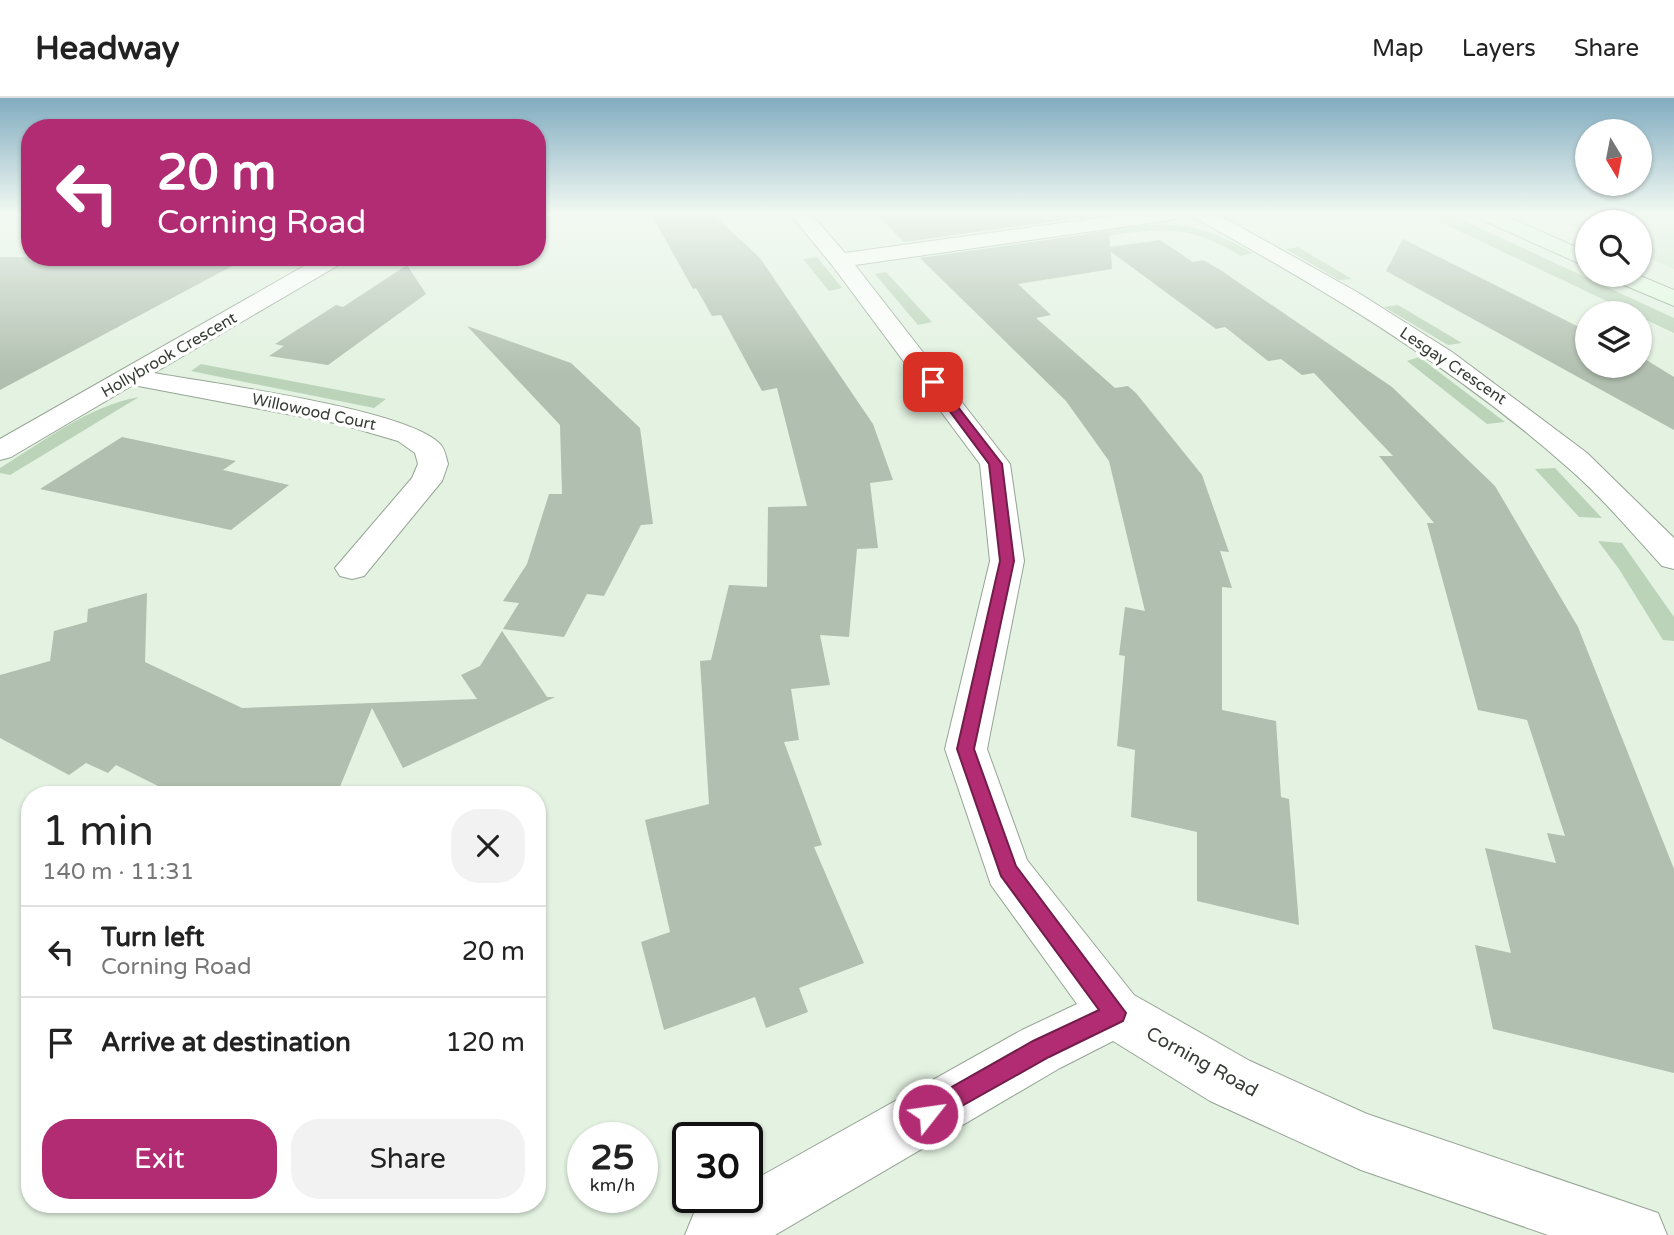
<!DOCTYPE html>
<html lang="en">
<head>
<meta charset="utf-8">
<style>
	:root { --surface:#fff; --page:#f2f2f2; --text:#222; --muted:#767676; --line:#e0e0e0; --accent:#b12c72 }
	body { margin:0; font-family:"Varela Round",sans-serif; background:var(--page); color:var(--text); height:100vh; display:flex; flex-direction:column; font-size:26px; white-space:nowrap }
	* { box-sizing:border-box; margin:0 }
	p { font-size:23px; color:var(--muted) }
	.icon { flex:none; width:38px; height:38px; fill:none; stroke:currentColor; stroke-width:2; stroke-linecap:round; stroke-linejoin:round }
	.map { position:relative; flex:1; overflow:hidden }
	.panel { position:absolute; left:21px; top:688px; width:525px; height:427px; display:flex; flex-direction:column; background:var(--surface); border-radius:28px; box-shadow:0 2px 5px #0004 }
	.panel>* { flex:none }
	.banner { position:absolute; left:21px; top:21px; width:525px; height:147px; border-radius:28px; box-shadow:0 2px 5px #0004; background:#b12c72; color:#fff; overflow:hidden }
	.needle { width:46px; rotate:170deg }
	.buttons { position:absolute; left:1575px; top:21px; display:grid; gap:14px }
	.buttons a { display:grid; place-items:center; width:77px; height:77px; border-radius:50%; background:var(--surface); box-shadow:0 2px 5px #0004; font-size:35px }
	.speed { position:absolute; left:567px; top:1024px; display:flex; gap:14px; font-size:35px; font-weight:700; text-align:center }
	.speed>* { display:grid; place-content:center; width:91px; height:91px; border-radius:50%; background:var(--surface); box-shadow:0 2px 5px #0004; line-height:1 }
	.speed small { font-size:18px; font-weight:400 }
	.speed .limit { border:4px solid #111; border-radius:10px; background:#fff; color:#111 }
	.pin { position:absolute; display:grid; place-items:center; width:60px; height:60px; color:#fff; margin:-30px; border-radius:14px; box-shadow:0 4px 10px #0006 }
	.me { position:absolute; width:77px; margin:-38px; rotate:60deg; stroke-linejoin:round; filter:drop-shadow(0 0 5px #0008) }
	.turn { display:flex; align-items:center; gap:24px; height:147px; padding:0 21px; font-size:32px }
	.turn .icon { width:91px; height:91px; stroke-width:2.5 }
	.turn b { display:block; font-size:49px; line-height:60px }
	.round { display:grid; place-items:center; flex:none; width:74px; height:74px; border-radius:28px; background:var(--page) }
	.headline { display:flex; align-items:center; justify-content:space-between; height:119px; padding:0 21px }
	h1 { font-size:42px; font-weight:600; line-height:52px }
	.primary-button { display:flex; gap:14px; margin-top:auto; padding:14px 21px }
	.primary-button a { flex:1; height:80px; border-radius:28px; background:var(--accent); color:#fff; font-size:28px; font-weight:600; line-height:80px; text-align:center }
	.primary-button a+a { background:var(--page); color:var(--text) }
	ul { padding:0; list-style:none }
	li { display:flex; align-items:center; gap:21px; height:91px; padding:0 21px; border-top:2px solid var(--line) }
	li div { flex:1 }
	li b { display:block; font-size:26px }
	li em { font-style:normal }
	header { display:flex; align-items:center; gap:42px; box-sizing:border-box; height:98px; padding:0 35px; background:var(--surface); border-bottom:2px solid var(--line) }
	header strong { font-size:33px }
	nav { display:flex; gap:38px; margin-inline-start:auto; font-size:24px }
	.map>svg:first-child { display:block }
	.built { fill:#d3e8d1 }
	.green { fill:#bbd4b9 }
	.building { fill:#b0bfaf }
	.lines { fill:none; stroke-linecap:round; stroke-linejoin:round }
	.minor-casing { stroke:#95a494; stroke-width:2 }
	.secondary-casing { stroke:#95a494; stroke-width:2 }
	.minor { fill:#fff; fill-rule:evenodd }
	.secondary { fill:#e2fae1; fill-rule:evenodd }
	.route { fill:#b12c72; stroke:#731d4a; stroke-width:2 }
	.labels { text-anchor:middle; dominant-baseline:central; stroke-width:7; stroke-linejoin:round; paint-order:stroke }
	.far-street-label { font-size:16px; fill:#373d36; stroke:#fff }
	.street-label { font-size:19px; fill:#373d36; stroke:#fff }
</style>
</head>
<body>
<header>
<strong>Headway</strong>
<nav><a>Map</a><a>Layers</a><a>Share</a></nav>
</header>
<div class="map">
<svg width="1674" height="1137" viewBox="0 0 1674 1137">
	<rect width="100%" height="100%" fill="#e3f2e1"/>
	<path class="built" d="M1543,116H1674V171L1640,157V124H1587V135Z"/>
	<path class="green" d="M1423,116H1449L1674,220V235L1640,219V215H1632Z
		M1145,127C1188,124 1215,133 1252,155L1241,158C1184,123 1155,131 1093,140L1087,135Z
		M1298,149L1352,181L1339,182L1286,151Z
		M817,159L842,190L829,193L803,161Z
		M886,174L932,224L918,227L875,176Z
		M1398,207L1462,245L1448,247L1384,209Z
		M1419,259L1505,324L1487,326L1407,263Z
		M201,266L386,301L374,310L191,273Z
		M139,299L10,377L0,375V370C43,344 88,308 139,299Z
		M1555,370L1602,420L1579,419L1535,371Z
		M1598,443L1622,445L1674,519V543L1663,542L1619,471Z"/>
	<path class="building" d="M651,116H713L760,160L873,326L893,382L870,385L878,450L857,451L849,539L820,537L830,587L791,591L799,642L784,644L822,747L814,749L864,865L799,890L808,914L766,930L755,899L664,932L641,844L670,834L645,722L709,706L700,563L711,562L729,487L767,489L768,409L807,408L777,290L762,293L721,217L712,218L696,190L693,191Z
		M876,116H1108L904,144Z
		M1109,133L1110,149L1160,142L1193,164L1203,162L1219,171L1392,289L1495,388L1578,529L1674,771V975L1493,931L1475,847L1511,855L1485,750L1556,765L1547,735L1565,738L1527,622L1478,612L1427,425H1434L1379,358H1393L1314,275L1302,277L1281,261L1268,263L1225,229L1216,231L1111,154L1112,171L1018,186L1051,217L1036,220L1115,290L1128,288L1136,295L1202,377L1229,454L1220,453L1232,490L1222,489V612L1276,623L1281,699L1289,701L1299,827L1197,803V734L1131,719L1135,652L1117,648L1125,558L1119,557L1125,509L1145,513L1109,363L1066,303L920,160Z
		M1403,141L1587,233V268H1640V258L1674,279V332L1386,173Z
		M0,159H249L0,292Z
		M407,167L426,196L328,267L269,258L284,248L275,246L336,207L343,209Z
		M467,228L571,265L640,330L653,426L641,427L604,498L587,496L564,539L503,531L519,505L503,503L527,466L549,396H562L560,327Z
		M122,339L236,363L223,372L289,387L231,432L40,391Z
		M147,495L145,564L242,610L477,601L461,577L480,568L502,533L547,599H555L403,670L372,610L337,696H174L116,667L108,675L86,665L69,677L0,640V577L50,563L54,533L87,524L88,511Z"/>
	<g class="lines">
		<g class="minor-casing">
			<path id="minor" d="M790,116H811L845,155L1127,116H1181L1178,120L1171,122L855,167L1010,366L1024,463L987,651L1027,762L1134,897L1250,963L1367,1016L1658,1115L1667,1137H1548L1361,1072L1210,1003L1113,943L1060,970L775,1137H685L694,1115L723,1099H747V1086L1022,932L1077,906L991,787L945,651L990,463L980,366L832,167Z
				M1192,116H1217L1357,194L1452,254L1587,355L1674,440V471L1662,468C1631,434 1601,398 1566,368C1454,269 1325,192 1195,120Z
				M320,159H347L344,164L154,275C209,285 408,311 440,346C445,351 446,359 448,366L442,383L364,478L352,481L340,478L335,470L412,380L418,366L415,355L398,343L340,326L133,287L11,359L0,362V341Z"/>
		</g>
		<g class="secondary-casing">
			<path id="secondary" d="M1475,116H1502L1587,154V169L1478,120Z
				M1609,177H1638L1674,192V208L1612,182Z"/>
		</g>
		<use href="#minor" class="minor"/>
		<use href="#secondary" class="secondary"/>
	</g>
	<linearGradient id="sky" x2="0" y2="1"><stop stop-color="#81acc0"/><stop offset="0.42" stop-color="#f2f9f2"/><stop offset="1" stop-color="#f2f9f2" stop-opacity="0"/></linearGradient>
	<rect width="1674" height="275" fill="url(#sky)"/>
	<path class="route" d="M933,281L937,282L1002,366L1014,463L974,651L1016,768L1126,915L1123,923L1049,959L928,1027L920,1024L916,1016L920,1007L1033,943L1099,912L1001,778L957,651L1000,463L989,366L928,284Z"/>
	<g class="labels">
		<g class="far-street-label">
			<text transform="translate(169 257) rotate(-30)">Hollybrook Crescent</text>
			<text transform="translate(1453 268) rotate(34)">Lesgay Crescent</text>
			<text transform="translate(314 314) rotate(12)">Willowood Court</text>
		</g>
		<g class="street-label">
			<text transform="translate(1202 964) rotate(29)">Corning Road</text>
		</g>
	</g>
</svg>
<div class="buttons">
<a><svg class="needle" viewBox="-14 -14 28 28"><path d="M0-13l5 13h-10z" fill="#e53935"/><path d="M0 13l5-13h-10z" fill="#767676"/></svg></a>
<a><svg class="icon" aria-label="search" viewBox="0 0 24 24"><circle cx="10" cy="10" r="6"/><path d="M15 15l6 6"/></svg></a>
<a><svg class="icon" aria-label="layers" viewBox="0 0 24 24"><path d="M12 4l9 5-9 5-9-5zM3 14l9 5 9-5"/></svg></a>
</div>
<div class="speed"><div>25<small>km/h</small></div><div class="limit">30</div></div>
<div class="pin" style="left:933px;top:284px;background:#d93025"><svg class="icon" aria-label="arrive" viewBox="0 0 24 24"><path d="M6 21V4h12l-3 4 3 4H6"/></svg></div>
<svg class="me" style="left:928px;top:1016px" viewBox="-20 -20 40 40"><circle r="17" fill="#b12c72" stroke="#fff" stroke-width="3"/><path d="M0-11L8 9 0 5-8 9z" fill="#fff"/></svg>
<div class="banner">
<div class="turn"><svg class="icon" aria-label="left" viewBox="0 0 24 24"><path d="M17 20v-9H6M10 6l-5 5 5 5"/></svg><div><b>20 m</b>Corning Road</div></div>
</div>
<section class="panel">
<div class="headline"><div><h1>1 min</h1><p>140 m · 11:31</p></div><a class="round"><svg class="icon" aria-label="close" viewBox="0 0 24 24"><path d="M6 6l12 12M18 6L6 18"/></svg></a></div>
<ul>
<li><svg class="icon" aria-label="left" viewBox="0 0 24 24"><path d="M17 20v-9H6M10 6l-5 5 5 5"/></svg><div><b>Turn left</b><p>Corning Road</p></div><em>20 m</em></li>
<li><svg class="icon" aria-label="arrive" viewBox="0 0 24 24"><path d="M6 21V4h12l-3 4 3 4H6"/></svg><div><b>Arrive at destination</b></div><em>120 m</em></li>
</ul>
<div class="primary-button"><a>Exit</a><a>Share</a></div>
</section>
</div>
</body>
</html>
